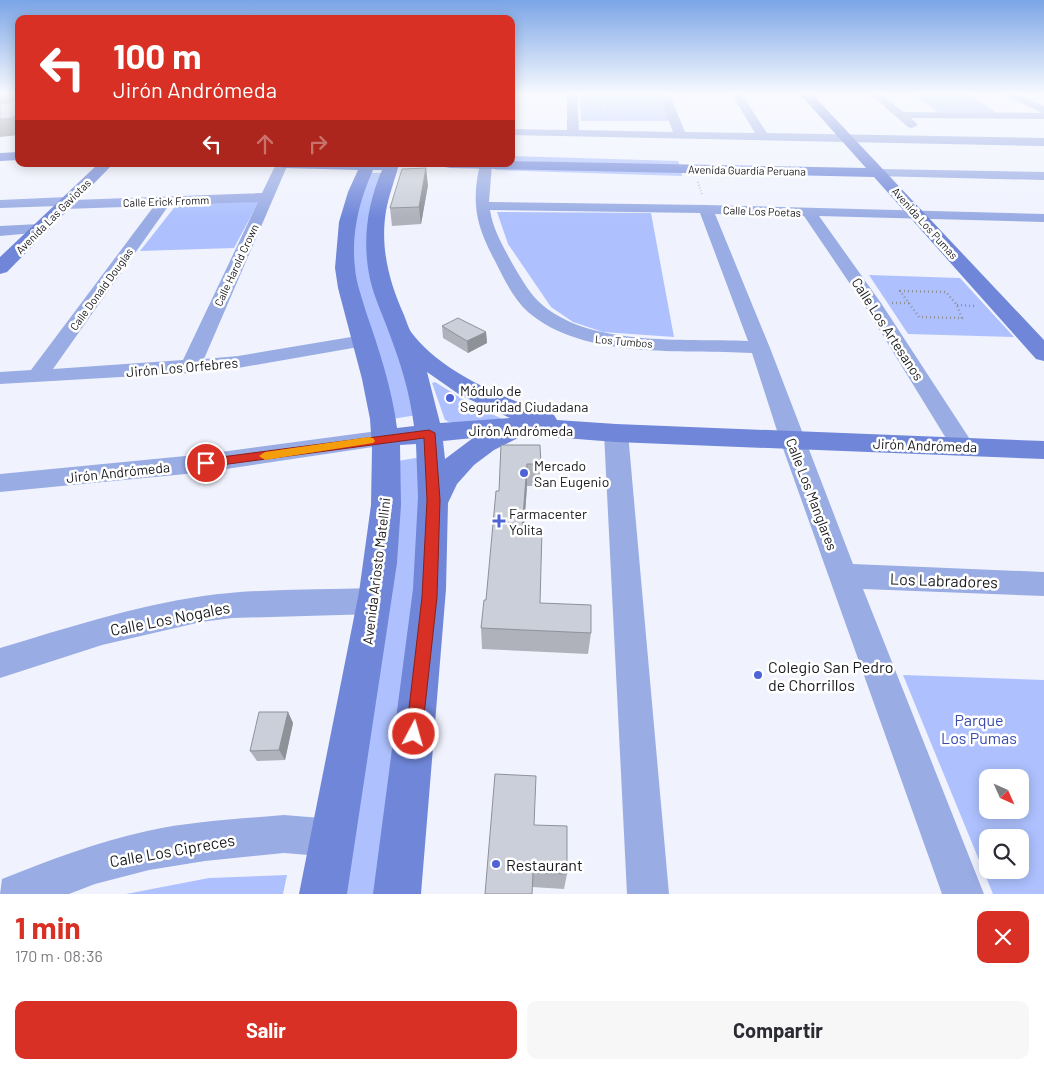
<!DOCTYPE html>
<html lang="es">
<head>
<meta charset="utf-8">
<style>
	:root { --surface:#fff; --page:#f7f7f7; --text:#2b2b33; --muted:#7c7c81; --accent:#d93025 }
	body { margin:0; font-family:Barlow,sans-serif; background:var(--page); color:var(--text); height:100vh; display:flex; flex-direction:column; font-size:19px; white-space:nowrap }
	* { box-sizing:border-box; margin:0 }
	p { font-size:16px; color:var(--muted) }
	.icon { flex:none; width:28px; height:28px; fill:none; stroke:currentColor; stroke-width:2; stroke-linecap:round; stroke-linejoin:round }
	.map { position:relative; height:894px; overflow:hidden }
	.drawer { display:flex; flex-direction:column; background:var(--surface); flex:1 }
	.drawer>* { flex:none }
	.banner { position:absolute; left:15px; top:15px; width:500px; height:152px; border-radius:10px; box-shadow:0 2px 12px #0003; background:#d93025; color:#fff; overflow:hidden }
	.needle { width:32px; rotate:135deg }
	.fabs { position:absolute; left:979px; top:769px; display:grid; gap:10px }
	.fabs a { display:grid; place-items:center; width:50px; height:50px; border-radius:10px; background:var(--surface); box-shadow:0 2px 12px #0003; font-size:25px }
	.pin { position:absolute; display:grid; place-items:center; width:42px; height:42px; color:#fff; margin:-21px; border:2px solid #fff; border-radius:50%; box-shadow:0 1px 5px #0007 }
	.me { position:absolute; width:55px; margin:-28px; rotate:6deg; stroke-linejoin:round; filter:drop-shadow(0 0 4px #0008) }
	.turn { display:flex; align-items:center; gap:18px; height:105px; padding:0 15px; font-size:22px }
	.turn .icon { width:65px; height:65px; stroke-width:2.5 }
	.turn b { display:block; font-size:35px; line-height:42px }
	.lanes { display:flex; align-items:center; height:48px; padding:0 15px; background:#0003; justify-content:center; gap:25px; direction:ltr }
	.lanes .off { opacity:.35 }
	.round { display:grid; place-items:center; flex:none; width:52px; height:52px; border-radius:10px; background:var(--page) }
	.summary { display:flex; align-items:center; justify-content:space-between; height:85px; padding:0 15px }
	h1 { font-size:30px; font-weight:700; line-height:38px; color:var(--accent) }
	.action { display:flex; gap:10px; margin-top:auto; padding:10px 15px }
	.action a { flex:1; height:58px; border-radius:10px; background:var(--accent); color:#fff; font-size:20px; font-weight:700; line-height:58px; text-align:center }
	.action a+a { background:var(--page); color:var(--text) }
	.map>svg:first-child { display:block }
	.green { fill:#aec1fe; fill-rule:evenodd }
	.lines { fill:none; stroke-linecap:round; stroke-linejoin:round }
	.path-far2 { stroke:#8e9098; stroke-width:1; stroke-dasharray:0.5 2; stroke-linecap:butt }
	.path-far1 { stroke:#8e9098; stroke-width:2; stroke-dasharray:0.5 2.5; stroke-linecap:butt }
	.path { stroke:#8e9098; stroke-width:2.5; stroke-dasharray:1 3; stroke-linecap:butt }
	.street { fill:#9aace4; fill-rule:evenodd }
	.secondary { fill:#7087d9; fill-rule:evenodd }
	.wall { fill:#afb2bb }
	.shaded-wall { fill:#8e9198 }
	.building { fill:#cbcfd9; stroke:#8e9198 }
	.route { fill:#d93025; stroke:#8d1f18 }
	.slow { fill:#f59e0b }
	.poi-dot { fill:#4d64d9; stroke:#fff; stroke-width:2 }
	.labels { text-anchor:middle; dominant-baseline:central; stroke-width:5; stroke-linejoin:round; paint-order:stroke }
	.far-street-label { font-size:11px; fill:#18191d; stroke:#fff }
	.street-label { font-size:14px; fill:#18191d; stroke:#fff }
	.poi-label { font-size:14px; fill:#18191d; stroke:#fff; text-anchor:start }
	.near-street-label { font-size:16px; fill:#18191d; stroke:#fff }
	.near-poi-label { font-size:16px; fill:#18191d; stroke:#fff; text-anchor:start }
	.near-park-label { font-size:16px; fill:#394cad; stroke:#fff }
</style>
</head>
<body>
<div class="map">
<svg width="1044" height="894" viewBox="0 0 1044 894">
	<rect width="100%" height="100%" fill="#f0f3fe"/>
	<path class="green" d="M580,93H660L671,121H581Z
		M912,93H967L997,113L938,112Z
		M511,156L678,161L680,166L511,161Z
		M496,165L681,170L682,176L495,170Z
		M368,173H383L371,204L417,415L392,419L353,272V220Z
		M259,201L234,248L140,251L177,204Z
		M497,212L651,213L674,337L603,332L573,322L551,307L508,244Z
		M869,275L960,278L1014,337L908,334Z
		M435,382L474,406L511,423L449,422L445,420L432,383Z
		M422,457L424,494L380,894H338L397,461Z
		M903,675L1044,680V894H993ZM988,778H1020V810H988ZM988,838H1020V870H988Z
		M287,875L283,894H126L209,878Z"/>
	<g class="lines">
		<path class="path-far2" d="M606,93L608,116
			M630,93L632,108
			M607,107L655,108"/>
		<path class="path-far1" d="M698,182L702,195"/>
		<path class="path" d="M900,291L946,292L957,305L962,318L919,317Z
			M892,303H909
			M957,305L976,306"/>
		<path class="street" d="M567,93H577L579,130L673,132L659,93H669L685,132L755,133L731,93H741L767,133L1044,138V146L511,135V129L567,130Z
			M869,93H880L903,112L1042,113L1001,93H1014L1044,106V119L911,118L918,125L912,128L908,127Z
			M276,164H288L204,359L238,356L363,335L370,337L373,341L370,345L238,368L190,373L0,384V372L31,370L154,206L64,209L57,206L0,208V200L67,197L74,200L262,193ZM258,202L183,360L53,369L169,205Z
			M480,164H492L489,202L706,205L1044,214V222L819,216L881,303L975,447L971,453L963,455L955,453L863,303L804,216L715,214L770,348L853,564L1044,572V596L863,589L984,894H942L780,440L752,353C682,349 584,360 528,312C513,298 504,279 495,261C476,226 471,203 480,164ZM490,210L700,213L748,341C684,338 587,348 538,301C527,290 520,276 512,263C503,246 493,230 490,210Z
			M879,169L1044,172V180L874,176L872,173Z
			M39,224L44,226L47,229L44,232L0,236V226Z
			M616,425L624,428L628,433L669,894H627L604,433L608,428Z
			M385,430L393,432L397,438L393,444L206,472L0,492V474L206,454Z
			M375,588L386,592L390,601L386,610L375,614L232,618L201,622L102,645L0,678V648C67,628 134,606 203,596C260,588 318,590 375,588Z
			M284,815L333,819L347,824L352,838L347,852L333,857L284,853L205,861L149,870L95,884L69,894H0L2,879C50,860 97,842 147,831C192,821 239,819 284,815Z"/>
		<path class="secondary" d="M799,93H811L1044,340V361L1036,359L874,177L450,168L445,167L443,164H511V161L866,168Z
			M19,152V160L0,161V153Z
			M98,164H113L7,272L0,274V257Z
			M277,164H399C395,179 389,195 386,211C380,247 389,282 404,315C406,320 408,327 411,332C441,373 508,400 554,415L557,420L616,424L1044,441V459L616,442L525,435H521L518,438L494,450L474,465L457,484L448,503L446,589L421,894H373L413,589L418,497L416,444L400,445L401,505L397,563L347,894H299L359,592L371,505L372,448L370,419L362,379L338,288L335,268L339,222L348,192L358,170L284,168L279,167ZM373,170H382C367,205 362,242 370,279C374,297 382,313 388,330C400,361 410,393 414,426L397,428C392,389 379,349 366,312C362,297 356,283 355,268C351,234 359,201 373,170ZM427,372L460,395L510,418L440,423ZM473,438L445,459L443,441Z"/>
	</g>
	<path class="wall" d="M428,185L421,224L392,226L390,208Z
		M442,326L486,332L487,343L468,353L443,338Z
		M540,445V486H527L524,530L540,603L591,633L588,654L482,649L481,628L486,600L499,491Z
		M288,712L293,723L285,760L257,761L250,751Z
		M534,825L567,874L564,889L532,887Z"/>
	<path class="shaded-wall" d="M11,95L19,111L0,113V97Z
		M19,113V135L0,137V119Z
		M426,168L428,185L421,224L419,207Z
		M486,332L487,343L468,353L467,341Z
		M527,464V486L522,552V530Z
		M288,712L293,723L285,760L279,750Z"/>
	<path class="building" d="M0,93H19V113L11,118L0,119V104L13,102V97L11,95L0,97Z
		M426,168L419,207L390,208L402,169Z
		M458,318L486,332L467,341L442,326Z
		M501,445H540L541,464H527L522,530H542L540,603L591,605V633L481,628L484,600H486L496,491H499Z
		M259,712H288L279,750L250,751Z
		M495,774L536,776L534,825L567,826V874L533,873L532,894H485Z"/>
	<linearGradient id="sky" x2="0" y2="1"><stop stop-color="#7ba5e6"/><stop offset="0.43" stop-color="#f8faff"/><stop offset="1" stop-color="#f8faff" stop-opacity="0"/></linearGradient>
	<rect width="1044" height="218" fill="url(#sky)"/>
	<path class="route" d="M429,430L435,433L440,500L437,597L422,734L420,740L414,743L408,740L406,734L422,597L427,500L424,438L206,467L200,463L206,459Z"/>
	<path class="slow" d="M369,437L373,438L375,441L373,443L265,460L259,456L265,452Z"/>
	<g class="poi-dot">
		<circle cx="450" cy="398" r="5"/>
		<circle cx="524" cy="473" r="5"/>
		<path d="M496.5 513.5h5v5h5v5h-5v5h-5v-5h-5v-5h5z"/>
		<circle cx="758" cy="675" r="5"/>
		<circle cx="496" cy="864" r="5"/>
	</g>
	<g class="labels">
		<g class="far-street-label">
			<text transform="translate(747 170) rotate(1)">Avenida Guardia Peruana</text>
			<text transform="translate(166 201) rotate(-2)">Calle Erick Fromm</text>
			<text transform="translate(762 211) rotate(2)">Calle Los Poetas</text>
			<text transform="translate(53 216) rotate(-45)">Avenida Las Gaviotas</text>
			<text transform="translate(925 223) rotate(48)">Avenida Los Pumas</text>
			<text transform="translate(236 265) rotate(-65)">Calle Harold Crown</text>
			<text transform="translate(101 289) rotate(-54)">Calle Donald Douglas</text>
			<text transform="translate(624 341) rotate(5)">Los Tumbos</text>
		</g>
		<g class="street-label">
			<text transform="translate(888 329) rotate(57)">Calle Los Artesanos</text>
			<text transform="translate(182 367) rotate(-5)">Jirón Los Orfebres</text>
			<text x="521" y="430">Jirón Andrómeda</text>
			<text transform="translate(925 445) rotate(2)">Jirón Andrómeda</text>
			<text transform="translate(118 472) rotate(-6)">Jirón Andrómeda</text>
			<text transform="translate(812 494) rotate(69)">Calle Los Manglares</text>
			<text transform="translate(376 571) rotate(-83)">Avenida Ariosto Matellini</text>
		</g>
		<g class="poi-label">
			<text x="460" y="390">Módulo de<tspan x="460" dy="16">Seguridad Ciudadana</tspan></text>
			<text x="534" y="465">Mercado<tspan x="534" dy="16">San Eugenio</tspan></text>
			<text x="509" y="513">Farmacenter<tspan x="509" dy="16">Yolita</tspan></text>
		</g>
		<g class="near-street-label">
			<text transform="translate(944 580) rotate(2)">Los Labradores</text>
			<text transform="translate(170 618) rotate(-11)">Calle Los Nogales</text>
			<text transform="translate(172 850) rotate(-10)">Calle Los Cipreces</text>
		</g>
		<g class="near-poi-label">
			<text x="768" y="666">Colegio San Pedro<tspan x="768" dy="18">de Chorrillos</tspan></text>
			<text x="506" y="864">Restaurant</text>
		</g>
		<g class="near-park-label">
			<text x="979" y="719">Parque<tspan x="979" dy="18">Los Pumas</tspan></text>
		</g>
	</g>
</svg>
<div class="fabs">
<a><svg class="needle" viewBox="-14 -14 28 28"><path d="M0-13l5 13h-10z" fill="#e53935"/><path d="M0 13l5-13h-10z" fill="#7c7c81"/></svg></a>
<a><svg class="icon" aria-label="search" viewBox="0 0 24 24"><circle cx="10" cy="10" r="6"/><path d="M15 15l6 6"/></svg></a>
</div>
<div class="pin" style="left:206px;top:463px;background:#d93025"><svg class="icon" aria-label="arrive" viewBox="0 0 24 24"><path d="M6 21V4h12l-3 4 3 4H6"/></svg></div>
<svg class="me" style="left:414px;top:734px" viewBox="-20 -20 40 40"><circle r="17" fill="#d93025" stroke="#fff" stroke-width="3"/><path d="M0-11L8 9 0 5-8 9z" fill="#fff"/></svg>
<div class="banner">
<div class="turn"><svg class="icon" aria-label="left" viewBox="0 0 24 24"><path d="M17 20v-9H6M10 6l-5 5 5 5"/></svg><div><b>100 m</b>Jirón Andrómeda</div></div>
<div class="lanes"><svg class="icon" aria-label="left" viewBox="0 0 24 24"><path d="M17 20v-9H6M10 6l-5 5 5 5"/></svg><svg class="icon off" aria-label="ahead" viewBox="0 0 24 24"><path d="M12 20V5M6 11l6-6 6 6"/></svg><svg class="icon off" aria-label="right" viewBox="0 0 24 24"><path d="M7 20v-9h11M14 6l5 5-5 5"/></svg></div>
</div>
</div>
<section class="drawer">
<div class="summary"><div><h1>1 min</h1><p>170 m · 08:36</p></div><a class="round" style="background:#d93025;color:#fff"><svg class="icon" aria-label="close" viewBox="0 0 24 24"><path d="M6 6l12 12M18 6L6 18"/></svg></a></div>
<div class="action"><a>Salir</a><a>Compartir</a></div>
</section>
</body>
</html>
